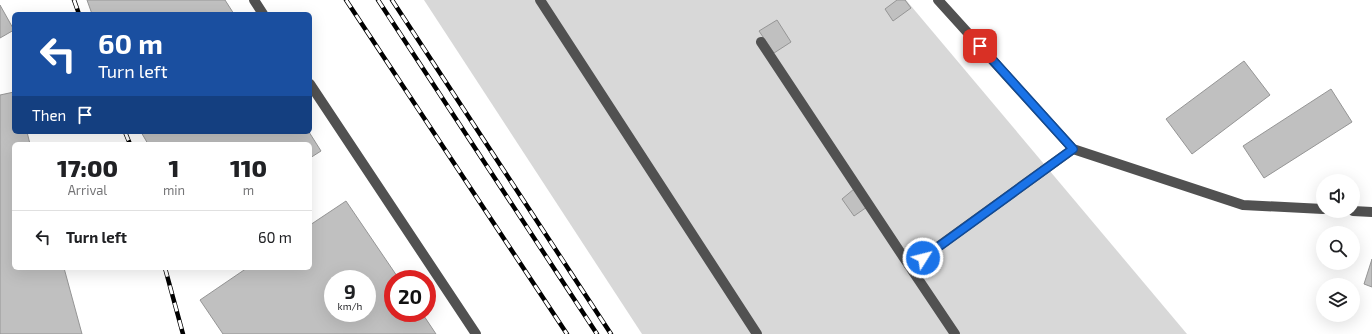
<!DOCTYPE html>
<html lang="en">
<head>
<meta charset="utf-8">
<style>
	:root { --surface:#fff; --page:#f6f6f6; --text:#202124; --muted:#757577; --line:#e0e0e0 }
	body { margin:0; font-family:"Exo 2",sans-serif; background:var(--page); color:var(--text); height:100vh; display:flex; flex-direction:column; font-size:15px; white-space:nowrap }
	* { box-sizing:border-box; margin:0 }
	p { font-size:13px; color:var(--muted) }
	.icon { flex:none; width:22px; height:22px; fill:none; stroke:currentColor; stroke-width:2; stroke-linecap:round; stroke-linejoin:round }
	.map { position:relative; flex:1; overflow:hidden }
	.panel { position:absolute; left:12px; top:142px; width:300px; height:128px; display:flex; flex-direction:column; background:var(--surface); border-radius:6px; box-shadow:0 4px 16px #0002 }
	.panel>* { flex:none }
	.top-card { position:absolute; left:12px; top:12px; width:300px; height:122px; border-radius:6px; box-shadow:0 4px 16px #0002; background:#1a4fa0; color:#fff; overflow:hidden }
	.buttons { position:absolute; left:1316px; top:174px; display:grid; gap:8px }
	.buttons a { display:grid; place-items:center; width:44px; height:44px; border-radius:50%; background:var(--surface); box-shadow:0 4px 16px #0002; font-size:20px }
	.speed { position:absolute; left:324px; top:270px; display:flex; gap:8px; font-size:20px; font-weight:700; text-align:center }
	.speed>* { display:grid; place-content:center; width:52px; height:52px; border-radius:50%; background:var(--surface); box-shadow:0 4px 16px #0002; line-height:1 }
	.speed small { font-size:10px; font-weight:400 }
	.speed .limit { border:6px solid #d22; background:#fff; color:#111 }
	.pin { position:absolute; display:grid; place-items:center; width:34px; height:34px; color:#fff; margin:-17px; border-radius:8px; box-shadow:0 2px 6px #0006 }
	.me { position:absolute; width:44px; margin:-22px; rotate:54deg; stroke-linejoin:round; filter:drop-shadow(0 0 3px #0008) }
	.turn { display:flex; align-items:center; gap:14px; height:84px; padding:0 20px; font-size:18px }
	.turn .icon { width:52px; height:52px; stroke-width:2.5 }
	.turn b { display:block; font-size:28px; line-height:34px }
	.then { display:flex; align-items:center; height:38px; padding:0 20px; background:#0003; gap:8px; font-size:15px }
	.eta { display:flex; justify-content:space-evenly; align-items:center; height:68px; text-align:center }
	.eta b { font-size:24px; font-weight:800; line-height:28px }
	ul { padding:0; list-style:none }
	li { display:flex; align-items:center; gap:12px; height:52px; padding:0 20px; border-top:1px solid var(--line) }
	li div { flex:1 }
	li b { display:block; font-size:15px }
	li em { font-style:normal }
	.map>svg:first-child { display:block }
	.green { fill:#d8d8d8 }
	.building { fill:#c0c0c0; stroke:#959595; fill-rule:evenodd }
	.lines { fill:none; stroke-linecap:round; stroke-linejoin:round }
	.minor { stroke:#515151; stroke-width:10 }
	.rail-casing { stroke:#000; stroke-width:4.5 }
	.rail { stroke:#fff; stroke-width:3; stroke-dasharray:9; stroke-linecap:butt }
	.route-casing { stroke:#114b97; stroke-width:10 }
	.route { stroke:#1a73e8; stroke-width:7 }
</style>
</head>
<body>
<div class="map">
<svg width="1372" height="334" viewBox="0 0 1372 334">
	<rect width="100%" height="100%" fill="#fff"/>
	<path class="green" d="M424,0H906L1187,334H642Z"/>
	<path class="building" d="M87,0H225L234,14H92Z
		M897,0H905L911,8L893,21L885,9Z
		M0,5L14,30L0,38Z
		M777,20L791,42L774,53L759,31Z
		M1244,61L1270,95L1192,154L1166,119Z
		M1331,89L1352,122L1264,178L1243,146Z
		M14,92V132H27L30,144H14V268H64L82,334H0V95Z
		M141,132H309L321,151L310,158V144H148Z
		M854,189L867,207L854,216L842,199Z
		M346,201L399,279H393V313H422L436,334H223L200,300L247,268H310V225ZM333,279H367V313H333Z
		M1372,259V287L1364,284Z"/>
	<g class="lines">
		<path class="minor" d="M254,0L263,14
			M540,0L757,334
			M938,0L1073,149
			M761,42L910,267
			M310,84L476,334
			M1353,211L1372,212
			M955,334L910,267L1073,149L1243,205L1323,209"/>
		<g class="rail-casing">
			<path id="rail" d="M74,0L79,14
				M346,0L567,334
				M378,0L597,334
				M392,0L611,334
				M125,132L130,144
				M165,268L183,334"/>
		</g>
		<use href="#rail" class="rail"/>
	</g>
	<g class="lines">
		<g class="route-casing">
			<path id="route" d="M923,258L1073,149L980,46"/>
		</g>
		<use href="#route" class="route"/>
	</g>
</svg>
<div class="buttons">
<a><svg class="icon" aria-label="sound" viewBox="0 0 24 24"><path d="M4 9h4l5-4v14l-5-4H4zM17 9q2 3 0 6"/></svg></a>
<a><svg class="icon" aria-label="search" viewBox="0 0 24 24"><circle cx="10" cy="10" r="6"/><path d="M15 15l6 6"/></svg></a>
<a><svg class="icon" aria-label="layers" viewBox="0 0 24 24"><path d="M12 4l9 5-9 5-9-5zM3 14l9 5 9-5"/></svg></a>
</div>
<div class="speed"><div>9<small>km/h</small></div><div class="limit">20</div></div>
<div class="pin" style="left:980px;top:46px;background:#d93025"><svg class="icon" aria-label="arrive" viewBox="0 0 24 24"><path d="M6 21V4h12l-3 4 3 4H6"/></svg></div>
<svg class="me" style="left:923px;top:258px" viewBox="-20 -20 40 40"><circle r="17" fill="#1a73e8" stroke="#fff" stroke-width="3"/><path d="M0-11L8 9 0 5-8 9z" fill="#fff"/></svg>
<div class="top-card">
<div class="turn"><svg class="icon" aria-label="left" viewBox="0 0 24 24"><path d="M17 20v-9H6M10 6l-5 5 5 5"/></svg><div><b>60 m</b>Turn left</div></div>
<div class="then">Then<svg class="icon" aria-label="arrive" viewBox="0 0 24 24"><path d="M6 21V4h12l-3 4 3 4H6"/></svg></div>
</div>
<section class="panel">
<div class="eta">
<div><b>17:00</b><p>Arrival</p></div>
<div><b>1</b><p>min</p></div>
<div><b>110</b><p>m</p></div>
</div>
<ul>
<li><svg class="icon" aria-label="left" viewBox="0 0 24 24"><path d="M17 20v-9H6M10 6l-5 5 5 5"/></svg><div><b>Turn left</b></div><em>60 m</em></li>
</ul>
</section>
</div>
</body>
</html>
